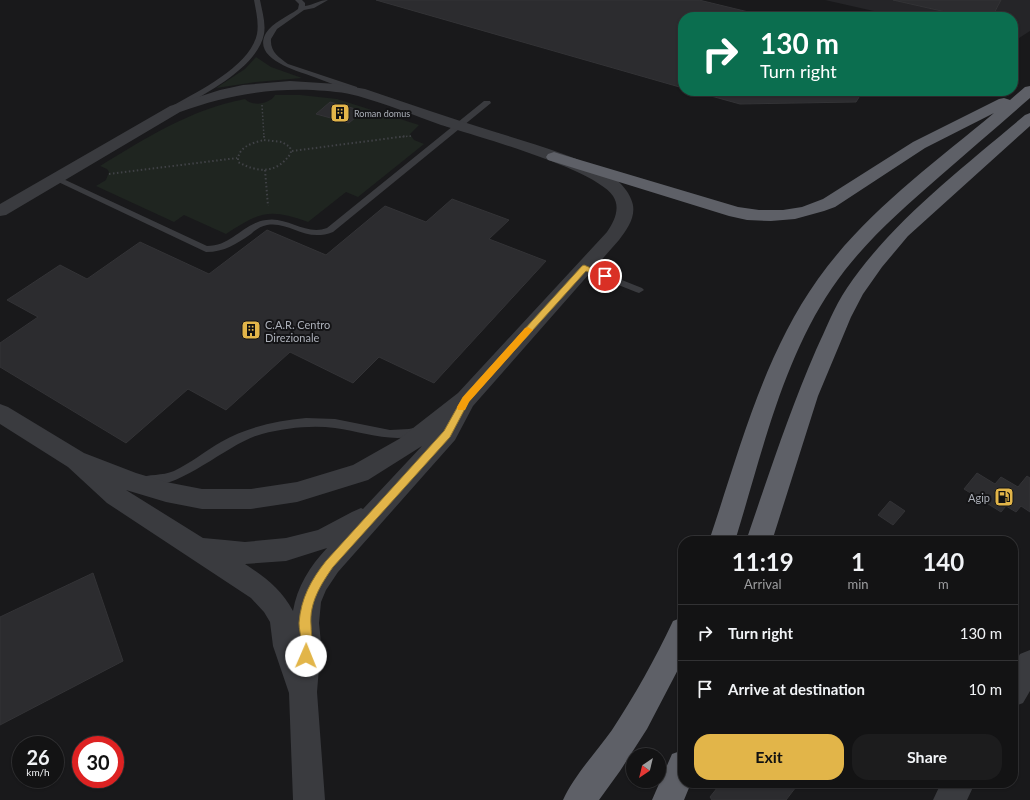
<!DOCTYPE html>
<html lang="en">
<head>
<meta charset="utf-8">
<style>
	:root { --surface:#131314; --page:#1c1c1d; --text:#f1f3f6; --muted:#9d9ea0; --line:#323234; --accent:#e2b549 }
	body { margin:0; font-family:Lato,sans-serif; background:var(--page); color:var(--text); height:100vh; display:flex; flex-direction:column; font-size:15px; white-space:nowrap }
	* { box-sizing:border-box; margin:0 }
	p { font-size:13px; color:var(--muted) }
	.icon { flex:none; width:22px; height:22px; fill:none; stroke:currentColor; stroke-width:2; stroke-linecap:round; stroke-linejoin:round }
	.map { position:relative; flex:1; overflow:hidden }
	.sheet { position:absolute; left:678px; top:536px; width:340px; height:252px; display:flex; flex-direction:column; background:var(--surface); border-radius:16px; box-shadow:0 1px 3px #0004,0 0 0 1px var(--line) }
	.sheet>* { flex:none }
	.banner { position:absolute; left:678px; top:12px; width:340px; height:84px; border-radius:16px; box-shadow:0 1px 3px #0004,0 0 0 1px var(--line); background:#0b6e4f; color:#fff; overflow:hidden }
	.needle { width:26px; rotate:215deg }
	.tools { position:absolute; left:626px; top:748px; display:grid; gap:8px }
	.tools a { display:grid; place-items:center; width:40px; height:40px; border-radius:50%; background:var(--surface); box-shadow:0 1px 3px #0004,0 0 0 1px var(--line); font-size:20px }
	.speed { position:absolute; left:12px; top:736px; display:flex; gap:8px; font-size:20px; font-weight:700; text-align:center }
	.speed>* { display:grid; place-content:center; width:52px; height:52px; border-radius:50%; background:var(--surface); box-shadow:0 1px 3px #0004,0 0 0 1px var(--line); line-height:1 }
	.speed small { font-size:10px; font-weight:400 }
	.speed .limit { border:6px solid #d22; background:#fff; color:#111 }
	.pin { position:absolute; display:grid; place-items:center; width:34px; height:34px; color:#fff; margin:-17px; border:2px solid #fff; border-radius:50%; box-shadow:0 1px 4px #0007 }
	.me { position:absolute; width:44px; margin:-22px; rotate:1deg; stroke-linejoin:round; filter:drop-shadow(0 0 3px #0008) }
	.turn { display:flex; align-items:center; gap:14px; height:84px; padding:0 16px; font-size:18px }
	.turn .icon { width:52px; height:52px; stroke-width:2.5 }
	.turn b { display:block; font-size:28px; line-height:34px }
	.eta { display:flex; justify-content:space-evenly; align-items:center; height:68px; text-align:center }
	.eta b { font-size:24px; font-weight:700; line-height:28px }
	.cta { display:flex; gap:8px; margin-top:auto; padding:8px 16px }
	.cta a { flex:1; height:46px; border-radius:16px; background:var(--accent); color:#111; font-size:16px; font-weight:700; line-height:46px; text-align:center }
	.cta a+a { background:var(--page); color:var(--text) }
	ul { padding:0; list-style:none }
	li { display:flex; align-items:center; gap:12px; height:56px; padding:0 16px; border-top:1px solid var(--line) }
	li div { flex:1 }
	li b { display:block; font-size:15px }
	li em { font-style:normal }
	.map>svg:first-child { display:block }
	.built { fill:#252528 }
	.green { fill:#1f2520 }
	.building { fill:#2c2c2f; stroke:#333336 }
	.lines { fill:none; stroke-linecap:round; stroke-linejoin:round }
	.path-far1 { stroke:#404246; stroke-width:1.5; stroke-dasharray:1.5 2; stroke-linecap:butt }
	.path { stroke:#404246; stroke-width:2; stroke-dasharray:1.5 2.5; stroke-linecap:butt }
	.service { fill:#3a3b3f; fill-rule:evenodd }
	.minor { fill:#3a3b3f; fill-rule:evenodd }
	.tertiary { fill:#3a3b3f; fill-rule:evenodd }
	.trunk { fill:#5e6067; fill-rule:evenodd }
	.route { fill:#e2b549; stroke:#93762f }
	.slow { fill:#f59e0b }
	.labels { text-anchor:middle; dominant-baseline:central; stroke-width:4; stroke-linejoin:round; paint-order:stroke }
	.far-poi-label { font-size:9px; fill:#acb0b9; stroke:#141416; text-anchor:start }
	.poi-label { font-size:11px; fill:#acb0b9; stroke:#141416; text-anchor:start }
</style>
</head>
<body>
<div class="map">
<svg width="1030" height="800" viewBox="0 0 1030 800">
	<rect width="100%" height="100%" fill="#19191b"/>
	<path class="built" d="M825,0H1030V31L1013,42V17H900Z"/>
	<path class="green" d="M256,57L271,67L302,78L256,82L216,88L245,69Z
		M275,95H300L337,99L419,125L410,134L414,140L424,144L358,197L346,192L308,222C269,208 260,212 226,234L184,215L174,222L96,186L106,180L109,172L107,169L100,166C148,137 189,110 245,99C253,107 270,104 275,95Z"/>
	<path class="building" d="M376,0H699L769,17H683V88Z
		M893,0H1001L992,17H968Z
		M693,91H863L856,102L740,104Z
		M330,102L363,111L349,123L316,114Z
		M452,199L509,220L489,239L546,261L434,383L379,357L353,383L290,352L226,410L188,389L126,443L0,367V343L38,317L7,300L60,265L87,279L140,242L209,274L267,230L326,255L385,206L426,222Z
		M977,473L995,484L1001,477L1018,487L1027,476L1030,478V512L1021,506L1016,512L1006,506L1001,512L964,489Z
		M890,501L905,511L893,525L878,515Z
		M93,573L123,661L0,725V617Z
		M721,783H799L786,800H712L710,797Z"/>
	<g class="lines">
		<path class="path-far1" d="M262,105L264,137
			M399,137L411,136"/>
		<path class="path" d="M264,136V140
			M264,140L282,142L290,147L291,153C277,174 258,173 238,162C237,147 252,143 264,140Z
			M292,151L407,136
			M265,170L268,206
			M109,174L237,158"/>
		<path class="service" d="M254,0H260C262,11 266,23 264,34C257,68 207,92 180,109H174V105C200,90 250,66 257,34C259,23 256,11 254,0Z
			M295,0H302L305,3V6C313,5 319,0 328,0L314,8L304,10L277,29L271,39C270,52 279,57 288,64L357,87V91H351C339,86 326,82 314,77C298,71 251,59 266,33C273,22 287,17 298,9L299,4Z
			M484,101H490L491,103L333,232C305,243 290,221 267,225C261,226 255,230 251,234C236,244 225,252 206,252L52,179L53,177H59L207,246C232,246 243,223 266,220C287,216 306,236 327,228Z
			M584,265L642,288L644,290L639,293L636,292L581,270L579,268L581,266Z
			M306,418L335,419L390,430L409,429L418,427L422,428L424,431L422,434C392,444 365,432 335,428C311,425 286,428 262,434C226,443 174,497 138,484L136,481L138,478C149,474 162,476 174,471C191,463 205,451 221,442C247,427 276,421 306,418Z"/>
		<path class="minor" d="M290,81L337,84L365,89C407,103 450,118 492,131C533,144 577,155 614,178C621,183 628,191 631,199C638,214 628,228 619,240L473,406L455,440L338,572L326,590L321,602L319,623L321,643L317,692L325,800H293L289,693L273,646L270,622L264,612L251,598L107,503L68,467L0,424V404L8,407L84,453L136,473L166,482L202,489H251L297,482L353,465L399,439L458,393L607,232C614,222 621,208 613,196C595,169 476,136 441,125C414,115 386,104 358,96C344,92 328,91 313,90C267,88 223,96 180,112L6,215L0,216V204L170,106L220,90L243,85ZM422,446L363,509L361,508L352,512L318,530L286,538L245,542L225,540L203,538L126,490L166,502L202,509H251L297,502L368,480ZM327,548C310,566 297,587 293,611C281,589 266,578 245,564L286,561Z"/>
		<path class="tertiary" d="M1030,650V691L1023,703L1013,707V666L1020,654Z
			M941,783H975L967,800H933Z"/>
		<path class="trunk" d="M1030,86V98C1000,124 969,151 939,177C900,211 861,245 832,288C782,361 761,457 735,541H709C739,452 763,356 818,279C865,213 933,164 994,113L925,148L835,207L824,211L795,219L771,221L747,220L729,216L548,160L546,157L548,154L554,152L560,154L738,207L759,210H783L802,207L823,199L913,142L999,99L1004,98L1010,100L1025,87Z
			M1030,113V126L908,236L882,267L863,294L851,317L818,396L772,541H746C768,477 789,412 816,350C826,329 834,307 847,288C892,221 964,167 1025,115Z
			M683,617L682,662L647,729L620,771L599,800H563C573,777 597,751 612,730C635,695 655,659 673,621Z
			M683,750V783H691L684,800H652L672,754Z"/>
	</g>
	<path class="route" d="M584,265L609,276L605,279L586,271L469,401L450,437L333,567C321,584 309,603 311,625C311,637 315,648 310,660L306,661L302,660C299,653 302,648 301,641C301,635 299,629 299,623C301,598 311,580 326,561L444,431L463,397L582,266Z"/>
	<path class="slow" d="M528,327L533,330L531,332L469,402L465,410H458L457,407L463,397L525,328Z"/>
	<defs>
		<g id="building-square" transform="scale(1)"><rect x="-9" y="-9" width="18" height="18" rx="4" fill="#e2b549" stroke="#141416"/><path d="M-4-6H4V6H1V3H-1V6H-4ZM-2.5-4.3h1.7v1.8h-1.7ZM.8-4.3h1.7v1.8H.8ZM-2.5-1h1.7V.8h-1.7ZM.8-1h1.7V.8H.8Z" fill="#111"/></g>
		<g id="fuel-square" transform="scale(1)"><rect x="-9" y="-9" width="18" height="18" rx="4" fill="#e2b549" stroke="#141416"/><path d="M-5.5-6h7V0h2V4h1.3V-2.5L3-4.5l.8-.8L6-3V5H2.5V1h-1V6h-7ZM-4.2-4.7v3.2H.2V-4.7Z" fill="#111"/></g>
	</defs>
	<g fill-rule="evenodd">
		<use href="#building-square" x="340" y="113"/>
		<use href="#building-square" x="251" y="330"/>
		<use href="#fuel-square" x="1004" y="497"/>
	</g>
	<g class="labels">
		<g class="far-poi-label">
			<text x="354" y="113">Roman domus</text>
		</g>
		<g class="poi-label">
			<text x="265" y="324">C.A.R. Centro<tspan x="265" dy="13">Direzionale</tspan></text>
			<text x="990" y="497" text-anchor="end">Agip</text>
		</g>
	</g>
</svg>
<div class="tools">
<a><svg class="needle" viewBox="-14 -14 28 28"><path d="M0-13l5 13h-10z" fill="#e53935"/><path d="M0 13l5-13h-10z" fill="#9d9ea0"/></svg></a>
</div>
<div class="speed"><div>26<small>km/h</small></div><div class="limit">30</div></div>
<div class="pin" style="left:605px;top:276px;background:#d93025"><svg class="icon" aria-label="arrive" viewBox="0 0 24 24"><path d="M6 21V4h12l-3 4 3 4H6"/></svg></div>
<svg class="me" style="left:306px;top:656px" viewBox="-20 -20 40 40"><circle r="19" fill="#fff"/><path d="M0-13L10 11 0 6-10 11z" fill="#e2b549"/></svg>
<div class="banner">
<div class="turn"><svg class="icon" aria-label="right" viewBox="0 0 24 24"><path d="M7 20v-9h11M14 6l5 5-5 5"/></svg><div><b>130 m</b>Turn right</div></div>
</div>
<section class="sheet">
<div class="eta">
<div><b>11:19</b><p>Arrival</p></div>
<div><b>1</b><p>min</p></div>
<div><b>140</b><p>m</p></div>
</div>
<ul>
<li><svg class="icon" aria-label="right" viewBox="0 0 24 24"><path d="M7 20v-9h11M14 6l5 5-5 5"/></svg><div><b>Turn right</b></div><em>130 m</em></li>
<li><svg class="icon" aria-label="arrive" viewBox="0 0 24 24"><path d="M6 21V4h12l-3 4 3 4H6"/></svg><div><b>Arrive at destination</b></div><em>10 m</em></li>
</ul>
<div class="cta"><a>Exit</a><a>Share</a></div>
</section>
</div>
</body>
</html>
